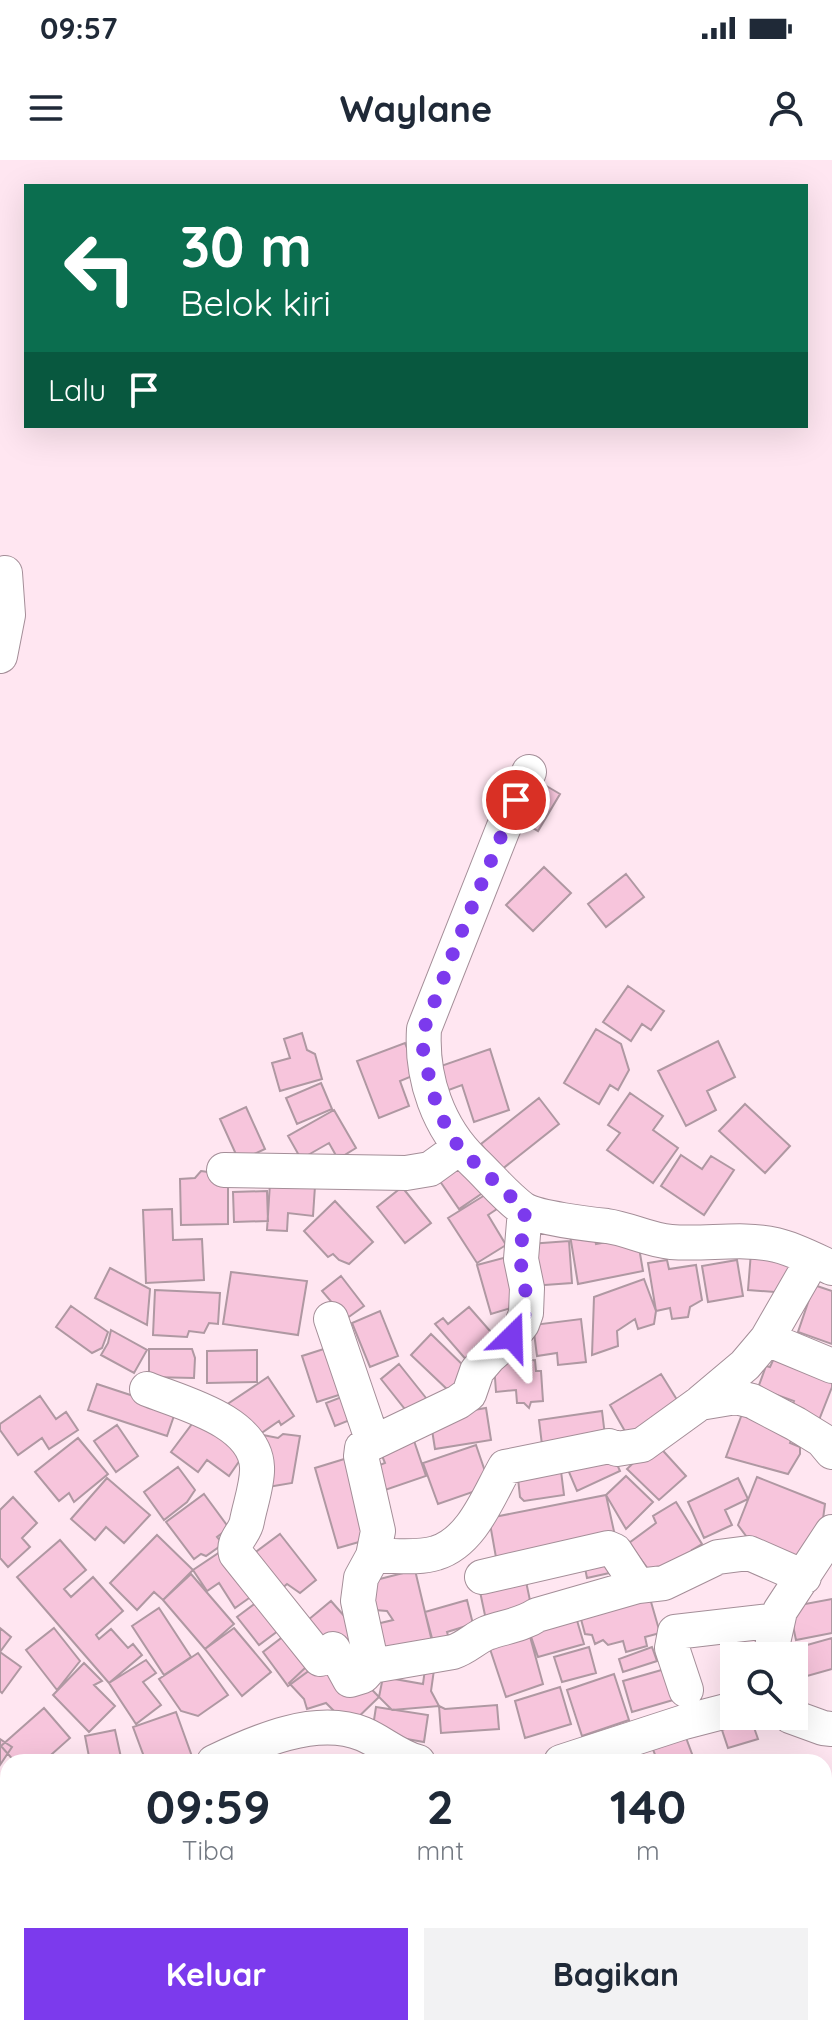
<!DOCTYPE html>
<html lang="id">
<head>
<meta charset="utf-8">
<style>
	:root { --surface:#fff; --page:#f2f2f3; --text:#1f2937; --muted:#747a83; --accent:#7c3aed }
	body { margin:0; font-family:Quicksand,sans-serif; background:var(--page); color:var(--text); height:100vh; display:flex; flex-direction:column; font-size:30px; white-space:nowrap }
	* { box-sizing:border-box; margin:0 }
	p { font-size:26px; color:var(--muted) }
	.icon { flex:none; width:44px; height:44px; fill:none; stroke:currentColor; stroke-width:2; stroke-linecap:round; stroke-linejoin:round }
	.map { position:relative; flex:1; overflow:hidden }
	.side { position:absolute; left:0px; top:1594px; width:832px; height:282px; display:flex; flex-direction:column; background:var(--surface); border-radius:24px 24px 0 0; box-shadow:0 8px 32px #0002 }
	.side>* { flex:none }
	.hud { position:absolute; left:24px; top:24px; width:784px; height:244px; border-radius:0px; box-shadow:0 8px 32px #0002; background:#0b6e4f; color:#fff; overflow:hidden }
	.buttons { position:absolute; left:720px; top:1482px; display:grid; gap:16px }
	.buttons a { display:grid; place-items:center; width:88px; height:88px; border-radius:0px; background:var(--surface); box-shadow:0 8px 32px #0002; font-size:40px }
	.pin { position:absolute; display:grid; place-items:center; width:68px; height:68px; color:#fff; margin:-34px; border:4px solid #fff; border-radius:50%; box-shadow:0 2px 8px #0007 }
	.me { position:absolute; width:88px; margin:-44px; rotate:22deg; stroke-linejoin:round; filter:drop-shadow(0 0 6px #0008) }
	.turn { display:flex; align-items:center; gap:28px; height:168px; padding:0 24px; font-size:36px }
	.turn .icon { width:104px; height:104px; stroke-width:2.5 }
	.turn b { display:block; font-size:56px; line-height:68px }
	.then { display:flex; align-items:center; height:76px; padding:0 24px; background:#0003; gap:16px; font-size:30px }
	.eta { display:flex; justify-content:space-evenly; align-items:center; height:136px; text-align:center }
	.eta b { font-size:48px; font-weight:700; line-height:56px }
	.primary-button { display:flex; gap:16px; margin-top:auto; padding:16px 24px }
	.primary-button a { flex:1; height:92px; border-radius:0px; background:var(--accent); color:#fff; font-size:32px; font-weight:700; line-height:92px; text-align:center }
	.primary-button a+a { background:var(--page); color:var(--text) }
	.status { display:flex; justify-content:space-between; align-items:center; height:56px; padding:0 40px; background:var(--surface); direction:ltr }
	.status svg { height:22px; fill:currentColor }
	header { display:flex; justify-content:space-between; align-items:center; height:104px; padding:0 24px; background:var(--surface); font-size:36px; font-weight:700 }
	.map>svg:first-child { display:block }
	.building { fill:#f7c5dc; stroke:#af98a2; stroke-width:2 }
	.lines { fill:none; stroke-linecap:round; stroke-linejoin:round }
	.street-casing { stroke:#a48e98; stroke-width:36 }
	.street { stroke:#fff; stroke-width:34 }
	.route { stroke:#7c3aed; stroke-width:14; stroke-dasharray:0 25.2 }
</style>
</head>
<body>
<div class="status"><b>09:57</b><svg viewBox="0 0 49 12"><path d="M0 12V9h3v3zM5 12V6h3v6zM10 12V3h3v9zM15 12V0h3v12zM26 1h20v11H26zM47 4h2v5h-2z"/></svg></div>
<header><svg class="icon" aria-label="menu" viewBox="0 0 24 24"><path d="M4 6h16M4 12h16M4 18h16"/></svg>Waylane<svg class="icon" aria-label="person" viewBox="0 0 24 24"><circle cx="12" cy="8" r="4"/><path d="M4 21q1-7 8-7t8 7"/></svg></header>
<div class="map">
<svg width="832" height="1875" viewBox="0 0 832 1875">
	<rect width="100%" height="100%" fill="#ffe6f1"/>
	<path class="building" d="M538,621L560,634L538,671L515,657Z
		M544,707L571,733L533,771L506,745Z
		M626,714L644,737L606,767L588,744Z
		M628,826L664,851L651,870L642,864L631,881L603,862Z
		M596,869L621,884L629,910L618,930L610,925L599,944L564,923Z
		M302,873L307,890L315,894L322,919L280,931L272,903L290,898L284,879Z
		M718,881L735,917L707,931L716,950L686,966L658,911Z
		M405,883L417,914L400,921L409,946L379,958L357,901Z
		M490,889L509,950L474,962L462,925L446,931L438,907Z
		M321,923L332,949L297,964L286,938Z
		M630,933L663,956L653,970L678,988L653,1023L607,990L620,973L608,965Z
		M539,938L559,964L501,1010L481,984Z
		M745,944L790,986L765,1013L719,971Z
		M246,947L265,989L239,1001L220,959Z
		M334,950L356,988L338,999L329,983L301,999L288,976Z
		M681,995L702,1009L711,996L734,1010L704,1055L661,1026Z
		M466,1000L487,1030L459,1049L435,1014Z
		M201,1011L215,1013L228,1025V1064L181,1065L180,1019L195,1018Z
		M270,1023L315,1026L313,1056L288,1053L287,1071L267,1070Z
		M402,1027L431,1063L405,1083L377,1047Z
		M493,1030L503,1045L488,1055L506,1085L477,1103L448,1058Z
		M267,1031L268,1061L234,1062L233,1032Z
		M335,1041L373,1082L349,1104L339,1100L333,1094L328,1097L304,1071Z
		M172,1049L173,1080L202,1079L204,1120L146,1123L143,1050Z
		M593,1071L596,1084L637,1076L643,1111L578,1124L570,1075Z
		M569,1081L572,1123L531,1126L529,1084Z
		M751,1092L805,1097L801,1134L748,1130Z
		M515,1095L521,1145L491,1154L477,1105Z
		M667,1100L669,1109L696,1105L702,1140L690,1147L688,1157L672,1159L670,1148L656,1151L648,1103Z
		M737,1100L743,1136L708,1142L702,1106Z
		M110,1108L150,1129L147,1165L95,1138Z
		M231,1112L307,1121L298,1175L223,1164Z
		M341,1116L364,1146L346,1159L322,1131Z
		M644,1119L656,1151L654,1164L638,1169L635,1159L617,1171L618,1186L592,1195L594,1137Z
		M814,1125L832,1131V1184L798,1172Z
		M155,1130L220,1133L218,1164L209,1163L204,1173L189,1171L187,1177L153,1175Z
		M71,1146L108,1172L102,1188L92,1193L56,1167Z
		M469,1147L497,1179L469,1203L435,1164L443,1158L448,1164Z
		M380,1151L398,1196L370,1207L352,1163Z
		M581,1159L586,1202L558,1205L557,1193L537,1196L533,1165Z
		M111,1170L147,1190L134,1213L101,1195L108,1183Z
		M431,1174L469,1211L449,1231L411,1195Z
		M330,1187L345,1233L317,1242L302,1196Z
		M149,1189H192L195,1198L194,1218L149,1217Z
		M257,1190V1222L207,1223V1191Z
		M774,1198L832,1220V1227L819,1260L791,1249L794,1241L758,1228L766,1206L770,1207Z
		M535,1200L536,1211H541L543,1241L531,1242L529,1248L524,1243H517L516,1230L496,1232L494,1204Z
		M399,1204L430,1243L412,1258L381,1219Z
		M661,1214L679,1243L630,1280L610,1245Z
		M268,1217L294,1256L281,1265L279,1261L250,1281L226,1245Z
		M97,1224L176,1250L167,1276L88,1250Z
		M352,1233L360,1256L335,1266L326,1243Z
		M40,1236L56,1259L66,1252L78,1270L49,1289L42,1278L18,1295L0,1270V1264Z
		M486,1248L491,1280L435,1289L430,1257Z
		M602,1251L606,1284L543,1293L539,1260Z
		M201,1252L249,1287L229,1316L207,1300L198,1312L171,1292Z
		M742,1254L795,1270L790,1283L800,1287V1294L788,1314L726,1297Z
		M117,1265L138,1296L116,1312L94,1281Z
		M283,1274L300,1276L292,1323L262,1328L263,1275L278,1278Z
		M412,1275L426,1316L385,1330L377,1306L385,1303L378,1286Z
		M78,1278L108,1314L74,1342L69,1333L59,1341L35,1312Z
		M655,1282L686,1316L659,1340L627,1309Z
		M476,1285L490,1326L438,1344L423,1303Z
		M609,1286L620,1311L577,1331L566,1305Z
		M354,1296L380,1376L338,1388L315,1308Z
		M560,1303L564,1335L524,1341L520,1337L517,1309Z
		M178,1307L195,1330L187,1342L164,1360L144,1332Z
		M626,1316L653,1342L626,1369L606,1335Z
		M757,1317L825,1344L821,1374L804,1410L749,1380L738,1365Z
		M107,1318L150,1355L124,1383L106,1367L95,1380L71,1359Z
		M738,1318L748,1339L725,1350L732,1365L704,1378L688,1342Z
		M204,1334L229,1368L217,1377L223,1384L206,1396L201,1394L194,1399L166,1362Z
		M606,1335L617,1385L497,1403L489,1358Z
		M13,1337L37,1363L22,1378L30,1387L8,1407L0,1398V1350Z
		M676,1342L702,1384L692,1390L701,1404L659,1424L629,1383L656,1363L653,1356Z
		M280,1374L316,1420L300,1433L287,1424L280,1430L253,1394Z
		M157,1375L193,1410L163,1440L154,1432L137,1450L110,1423Z
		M60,1380L86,1410L64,1429L71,1437L93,1417L123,1451L96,1475L99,1479L111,1469L128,1488L133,1484L142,1495L109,1523L17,1417Z
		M229,1386L259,1431L235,1448L219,1423L207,1431L193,1410Z
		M582,1393L623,1410L587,1418Z
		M415,1410L435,1494L383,1507L372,1465L393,1460L387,1451L375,1450L368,1422Z
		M524,1412L532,1450L486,1460L478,1422Z
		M191,1414L234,1464L205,1489L163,1440Z
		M647,1428L660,1473L645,1477L647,1486L626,1492L623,1481L608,1485L603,1480L595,1484L592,1475L585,1474L578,1448Z
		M261,1439L290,1462L259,1485L237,1457Z
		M832,1439V1473L796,1480L789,1447Z
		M467,1440L473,1464L447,1472L453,1492L437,1497L425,1452Z
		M331,1441L360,1474L337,1493L308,1460Z
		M573,1447L584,1484L538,1497L526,1462Z
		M159,1448L191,1497L164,1515L132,1466Z
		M526,1462L543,1524L506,1537L485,1474Z
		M0,1468L11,1477L0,1492L21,1507L2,1533L0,1531Z
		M54,1468L80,1501L57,1530L26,1490Z
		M234,1468L271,1512L242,1536L205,1489Z
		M289,1472L314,1507L288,1526L263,1492Z
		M832,1478V1509L807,1516L800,1487Z
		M589,1487L596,1513L562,1522L554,1497Z
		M652,1487L657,1501L623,1512L619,1499Z
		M333,1489L379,1537L349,1566L326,1543L307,1549L304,1539L289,1523L321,1493Z
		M198,1493L228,1535L198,1556L181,1551L159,1519Z
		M146,1500L156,1513L143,1522L161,1545L136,1564L109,1523Z
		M84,1503L102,1521L94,1525L115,1546L89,1572L53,1535Z
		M672,1507L680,1538L632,1552L623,1521Z
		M425,1509L434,1510L431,1531L439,1546L445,1549L497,1545L499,1569L441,1573L439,1546L392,1550L379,1537L383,1517L423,1524Z
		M614,1514L629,1560L582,1576L567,1530Z
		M560,1527L571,1564L525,1578L515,1541Z
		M376,1547L428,1555L424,1582L372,1573Z
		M44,1548L70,1578L43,1602H15L1,1586Z
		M176,1552L194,1602H146L133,1567Z
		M750,1556L758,1579L728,1588L721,1567Z
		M115,1570L122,1602H90L85,1576Z
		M685,1575L695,1602H658L652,1587Z
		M0,1579L12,1587L0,1605Z
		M8,1642V1679L0,1672V1651Z
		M8,1706V1765L0,1760V1716Z
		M76,1868H95L98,1872L104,1868H134L139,1875H69L68,1873Z
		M149,1868H189L178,1875H153Z
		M247,1868H303L308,1875H251Z"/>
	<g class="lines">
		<g class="street-casing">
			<path id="street" d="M0,496L8,455L5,413
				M529,612L503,669L424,869C421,918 438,968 474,1002C490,1017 505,1036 523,1049C537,1058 588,1064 607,1066C629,1069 648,1080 671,1082C706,1085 742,1077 776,1085C794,1089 815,1100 832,1108
				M224,1010L406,1013L430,1009L459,988
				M813,1099L767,1179L832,1206
				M331,1159L373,1282
				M147,1229C182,1243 255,1261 257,1307C258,1323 250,1345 247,1361C245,1374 232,1380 236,1394L320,1499L333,1489L350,1520L363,1516L372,1506L358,1441L361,1418L373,1396L378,1371L361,1296L362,1288L458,1242L469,1234L477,1211L489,1197L512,1177L522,1164L526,1153L527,1128L521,1099L525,1050
				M701,1242L745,1205L767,1179
				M373,1396C392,1395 418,1399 436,1393C472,1382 488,1337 505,1307L609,1286L617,1289L642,1285L700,1243L736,1237L752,1241L796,1264L822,1280L832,1292
				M482,1417L608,1388L615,1391L638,1426
				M770,1496L780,1451L832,1372
				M372,1506L453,1492C466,1488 475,1478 487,1473C504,1467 522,1465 537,1455L638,1426L664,1423L718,1397L749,1393L804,1417
				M686,1530L672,1488L675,1472L778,1460
				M790,1556L823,1568L832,1569
				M214,1602C256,1582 316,1555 363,1574C382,1582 398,1597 418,1602
				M561,1602L684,1562L734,1549
				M0,1858L8,1849"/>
		</g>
		<use href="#street" class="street"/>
	</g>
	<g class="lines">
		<path class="route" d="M512,1177C539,1142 520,1131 521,1096C521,1081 524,1065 525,1050L459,988L438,951L423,893L424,869L455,788L516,640"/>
	</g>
</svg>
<div class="buttons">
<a><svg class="icon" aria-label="search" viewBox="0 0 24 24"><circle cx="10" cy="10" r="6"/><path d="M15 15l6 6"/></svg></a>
</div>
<div class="pin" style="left:516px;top:640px;background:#d93025"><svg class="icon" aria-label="arrive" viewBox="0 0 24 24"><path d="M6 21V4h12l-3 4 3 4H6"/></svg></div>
<svg class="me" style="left:512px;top:1177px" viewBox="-20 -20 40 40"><path d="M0-17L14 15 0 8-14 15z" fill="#7c3aed" stroke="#fff" stroke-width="4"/></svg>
<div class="hud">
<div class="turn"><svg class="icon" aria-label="left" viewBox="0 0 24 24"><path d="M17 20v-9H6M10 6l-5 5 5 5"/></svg><div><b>30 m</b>Belok kiri</div></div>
<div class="then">Lalu<svg class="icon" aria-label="arrive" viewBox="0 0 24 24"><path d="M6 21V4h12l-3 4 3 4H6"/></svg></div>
</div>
<section class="side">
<div class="eta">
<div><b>09:59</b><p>Tiba</p></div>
<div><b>2</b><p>mnt</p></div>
<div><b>140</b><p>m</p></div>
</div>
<div class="primary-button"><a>Keluar</a><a>Bagikan</a></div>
</section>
</div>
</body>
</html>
